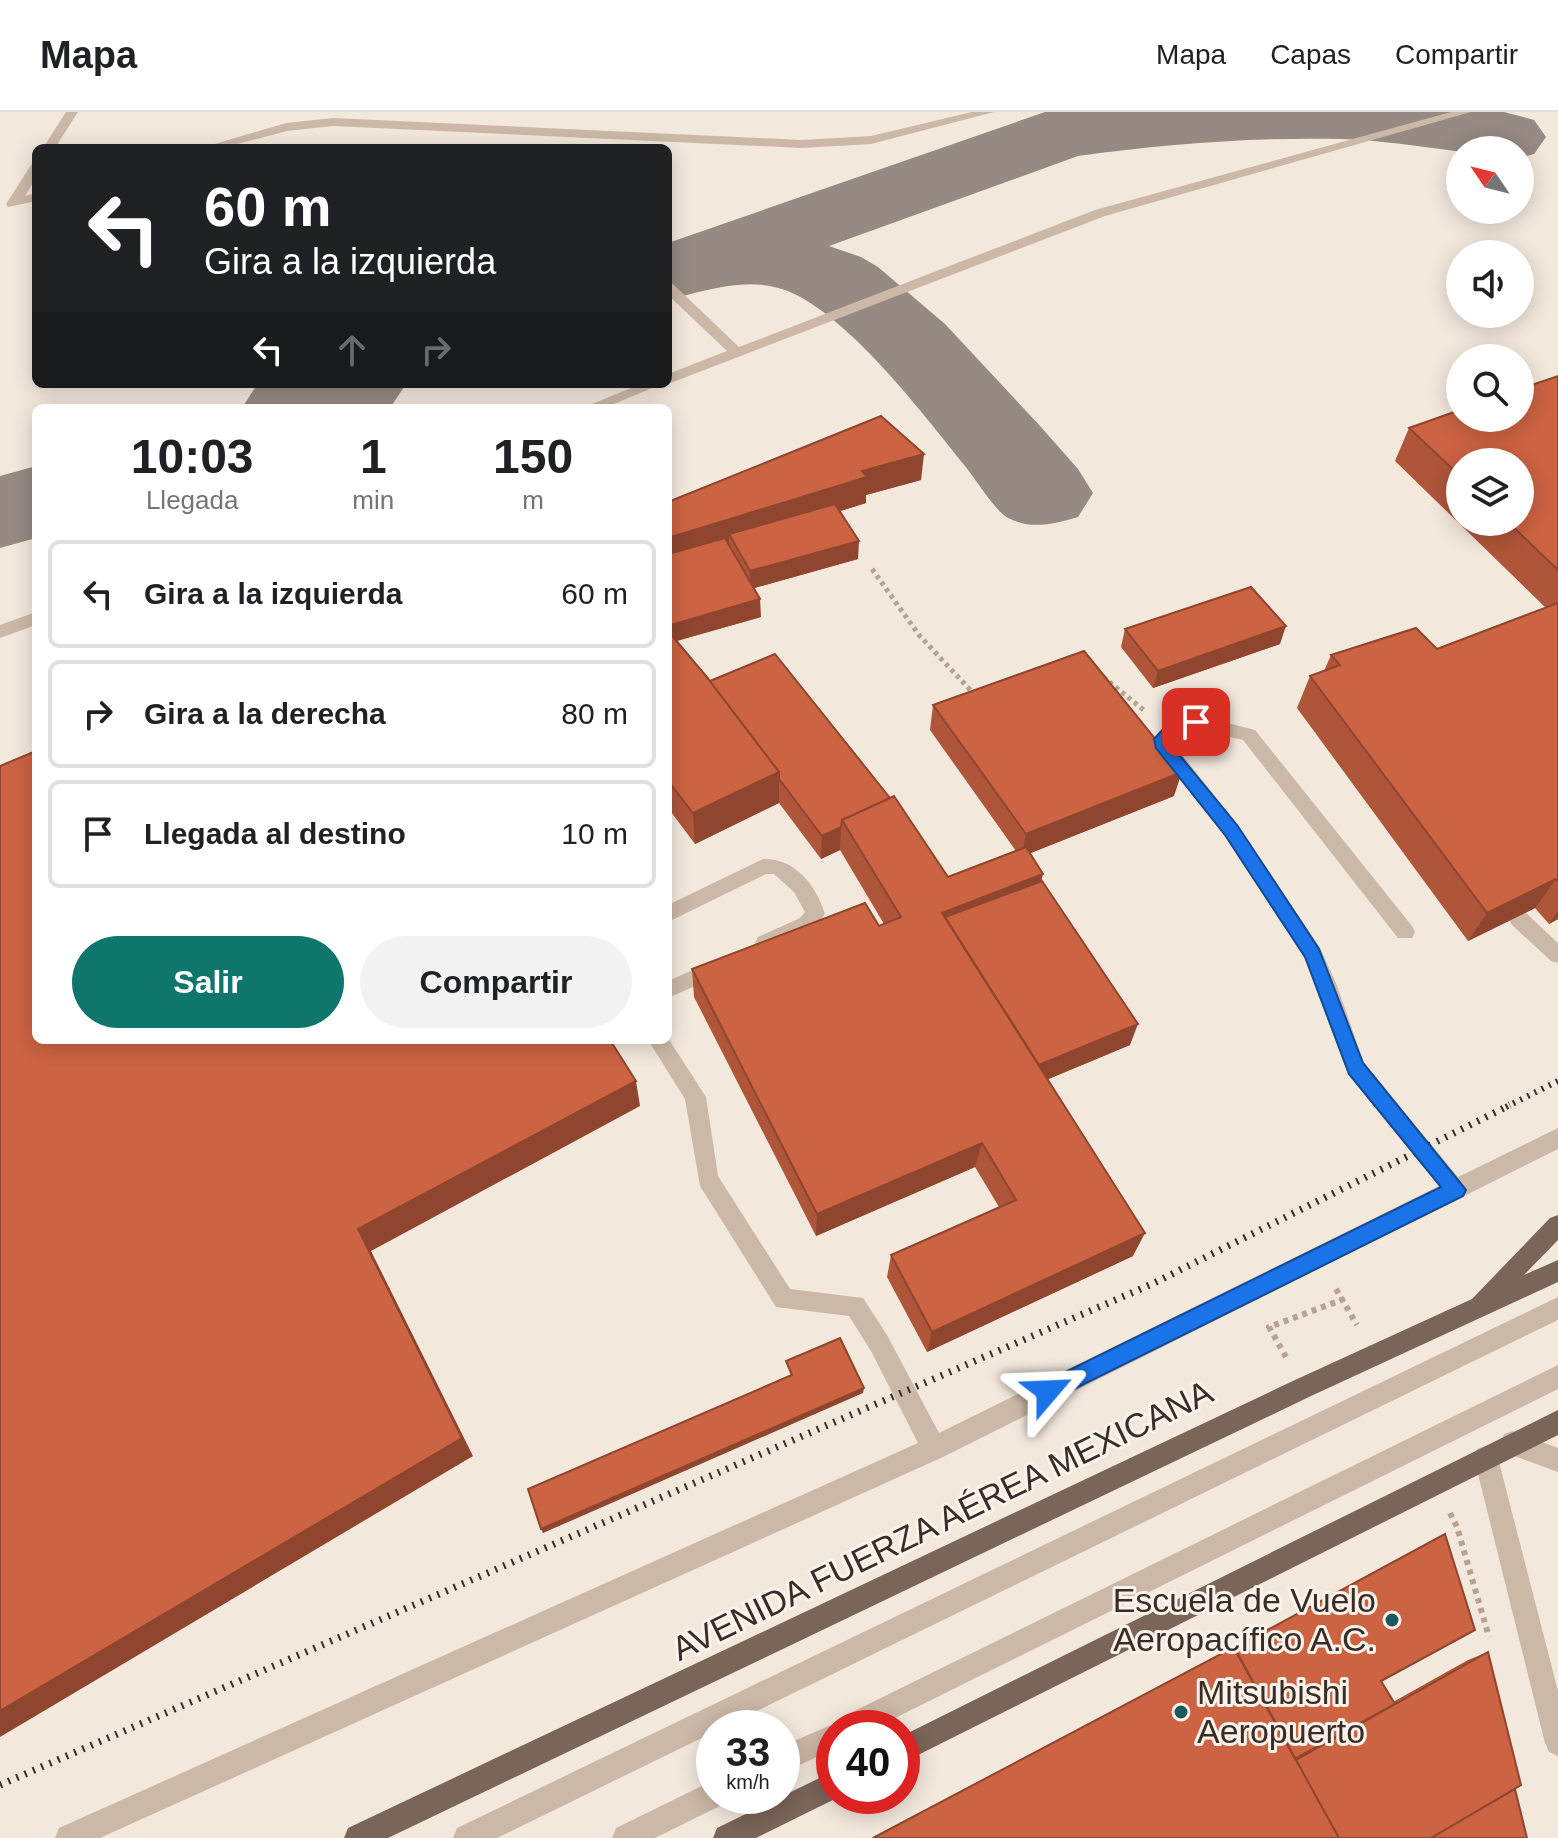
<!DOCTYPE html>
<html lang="es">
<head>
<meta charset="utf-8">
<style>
	:root { --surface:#fff; --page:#f2f2f2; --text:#202124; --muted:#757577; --line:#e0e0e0; --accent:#0f766e }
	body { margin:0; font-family:Helvetica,sans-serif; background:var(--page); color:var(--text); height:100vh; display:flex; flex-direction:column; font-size:30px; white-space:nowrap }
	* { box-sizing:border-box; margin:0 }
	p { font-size:26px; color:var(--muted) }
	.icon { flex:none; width:44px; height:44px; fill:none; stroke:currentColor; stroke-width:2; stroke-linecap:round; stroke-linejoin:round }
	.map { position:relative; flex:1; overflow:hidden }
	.details { position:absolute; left:32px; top:292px; width:640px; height:640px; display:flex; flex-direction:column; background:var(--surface); border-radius:12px; box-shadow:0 4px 20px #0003 }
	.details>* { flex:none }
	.top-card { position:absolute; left:32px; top:32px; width:640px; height:244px; border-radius:12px; box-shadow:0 4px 20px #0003; background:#202124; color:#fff; overflow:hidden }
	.needle { width:52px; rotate:305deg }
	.fabs { position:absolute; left:1446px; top:24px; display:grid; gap:16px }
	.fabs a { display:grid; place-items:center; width:88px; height:88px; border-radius:50%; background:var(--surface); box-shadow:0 4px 20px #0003; font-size:40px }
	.speed { position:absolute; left:696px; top:1598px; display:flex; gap:16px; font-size:40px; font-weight:700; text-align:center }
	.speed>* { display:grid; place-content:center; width:104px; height:104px; border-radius:50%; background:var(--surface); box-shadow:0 4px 20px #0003; line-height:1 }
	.speed small { font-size:20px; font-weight:400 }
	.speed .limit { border:12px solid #d22; background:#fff; color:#111 }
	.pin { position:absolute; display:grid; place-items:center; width:68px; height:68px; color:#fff; margin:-34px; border-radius:16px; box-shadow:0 4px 12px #0006 }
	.me { position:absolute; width:88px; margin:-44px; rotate:64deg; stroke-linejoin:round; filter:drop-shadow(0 0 6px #0008) }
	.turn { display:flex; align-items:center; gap:28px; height:168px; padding:0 40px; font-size:36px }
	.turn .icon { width:104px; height:104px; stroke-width:2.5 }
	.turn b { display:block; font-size:56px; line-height:68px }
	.lanes { display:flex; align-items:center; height:76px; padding:0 40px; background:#0003; justify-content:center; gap:40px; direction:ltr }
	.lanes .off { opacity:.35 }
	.eta { display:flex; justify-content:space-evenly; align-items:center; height:136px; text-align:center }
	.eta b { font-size:48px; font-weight:800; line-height:56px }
	.action { display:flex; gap:16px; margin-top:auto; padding:16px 40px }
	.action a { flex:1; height:92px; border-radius:48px; background:var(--accent); color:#fff; font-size:32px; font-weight:800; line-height:92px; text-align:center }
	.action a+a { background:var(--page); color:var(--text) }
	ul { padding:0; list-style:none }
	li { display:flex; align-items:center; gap:24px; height:108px; margin:0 16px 12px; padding:0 24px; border:4px solid var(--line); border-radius:12px }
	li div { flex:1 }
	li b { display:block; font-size:30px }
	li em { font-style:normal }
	header { display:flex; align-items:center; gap:48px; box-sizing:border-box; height:112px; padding:0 40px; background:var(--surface); border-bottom:2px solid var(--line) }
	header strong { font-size:38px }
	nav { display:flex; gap:44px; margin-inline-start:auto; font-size:28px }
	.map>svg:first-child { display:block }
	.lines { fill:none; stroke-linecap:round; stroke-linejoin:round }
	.taxiway { fill:#968a82; fill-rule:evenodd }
	.path-far1 { stroke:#b8a291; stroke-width:5; stroke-dasharray:4 4; stroke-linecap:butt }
	.path { stroke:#b8a291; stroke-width:6; stroke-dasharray:5 5; stroke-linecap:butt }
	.minor { fill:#ccb8a7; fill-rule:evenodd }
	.major { fill:#7b6458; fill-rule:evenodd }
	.rail-far1 { stroke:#382d28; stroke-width:6; stroke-dasharray:2 6; stroke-linecap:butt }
	.rail { stroke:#382d28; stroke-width:7; stroke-dasharray:2 7; stroke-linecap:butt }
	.wall { fill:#af5539; fill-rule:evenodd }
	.shaded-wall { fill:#8f452e }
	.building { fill:#cc6342; stroke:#8f452e; stroke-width:2 }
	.route { fill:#1a73e8; stroke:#114b97; stroke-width:2 }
	.poi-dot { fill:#1b585c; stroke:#fbf2e9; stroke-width:3 }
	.labels { text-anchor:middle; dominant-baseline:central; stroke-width:6; stroke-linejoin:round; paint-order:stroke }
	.near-street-label { font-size:34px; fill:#382d28; stroke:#fbf2e9 }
	.near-poi-label { font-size:34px; fill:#382d28; stroke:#fbf2e9; text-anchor:end }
</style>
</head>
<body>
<header>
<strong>Mapa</strong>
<nav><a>Mapa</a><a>Capas</a><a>Compartir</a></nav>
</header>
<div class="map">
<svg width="1558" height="1726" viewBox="0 0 1558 1726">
	<rect width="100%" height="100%" fill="#f3e8dc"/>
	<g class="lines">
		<path class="taxiway" d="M1504,0L1534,8L1546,25L1534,42L1520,46V38C1499,38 1473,41 1455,39C1416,34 1379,28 1340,27C1253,25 1164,32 1078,44L829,134L861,145L878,155L945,212L1041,315L1078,357L1093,381L1078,405C1054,412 1032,418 1008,406C995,399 975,366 965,354C924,303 844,197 782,177C745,165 704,179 668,188V131L1045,0Z
			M263,272H406L392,293L385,296H242L256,274Z
			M36,354V426L0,436V364Z"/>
		<path class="path-far1" d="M872,457L919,523L974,582
			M1103,565L1145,599"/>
		<path class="path" d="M1336,1177L1357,1213
			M1286,1245L1269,1215L1344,1187
			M1450,1401L1457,1415L1489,1525"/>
		<path class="minor" d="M66,0H78L55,36H43Z
			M972,0H994L871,32L802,36L333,14L287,19L222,36H201L286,11L333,6L802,28L871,24Z
			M1451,0H1471L1105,104L668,272V262L727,239L668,183V171L673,172L739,235L1095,98Z
			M36,52V66L25,84L36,81V89L8,95L6,92L31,53Z
			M641,272H662L604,296H582Z
			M36,500V513L0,526V513Z
			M1196,603L1255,618L1412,814L1415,820L1412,826H1398L1243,628L1197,617L1171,629L1238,713L1320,836L1336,871L1364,951L1458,1065L1558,1016V1037L943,1345L100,1726H55L59,1716L918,1331L871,1239L849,1204L776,1195L700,1074L685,987L648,928L668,926L706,985L718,1064L790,1177L863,1186L887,1223L939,1321L1439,1074L1348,962L1305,846L1224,723L1155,636L1153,627L1164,615Z
			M763,747C795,746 816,773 825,802L814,818L765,839L758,837L755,831L758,825L800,806L805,800L794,780L774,762H766L668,810V793Z
			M1519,799L1526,801L1558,831V851L1551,849L1512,813L1509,807L1512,801Z
			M715,848L722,850L725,856L722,862L668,886V869Z
			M1558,1185V1208L722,1616H714V1620L497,1726H453L457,1716Z
			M1558,1253V1277L875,1616H834V1637L782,1661V1634L836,1611L838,1607Z
			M1513,1319L1558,1336V1360L1504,1340L1501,1331L1504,1322Z
			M1486,1334L1495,1337L1498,1346L1558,1579V1644L1549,1640L1545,1631L1474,1346L1477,1337Z
			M714,1668V1684H727L724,1692L655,1726H612L616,1716Z"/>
		<path class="major" d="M1558,1103V1128L1524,1163L1558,1148V1170L1311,1284L388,1726H344L348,1716L1295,1268L1472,1187L1550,1106Z
			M1558,1298V1323L902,1651V1624Z
			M834,1659V1684H841L756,1726H713L717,1716Z"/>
		<path class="rail-far1" d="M1506,995L1558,969"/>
		<path class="rail" d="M0,1673L1152,1172L1510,993"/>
	</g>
	<path class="wall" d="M1558,264V807L1549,812L1535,796L1468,829L1297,596L1310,564L1324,559L1331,543L1437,537L1546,496L1395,349L1409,316ZM1460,350L1520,410H1460Z
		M921,368L866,383V391L840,399L858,447L754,476L761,505L677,529L710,569L948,765L1016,739L930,618L933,593L1174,684L1030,741L1042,769L1130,933L1048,967L1133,1144L927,1240L887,1165L891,1143L999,1095L975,1055L816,1124L694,885L692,857L879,814L884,812L840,738L821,747L779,691L695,732L668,696V390Z
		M1125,517L1280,532L1153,576L1121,535Z
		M1488,1540L1515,1677L873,1726L1381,1569L1393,1590L1468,1548Z"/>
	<path class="shaded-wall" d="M924,342L921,368L866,383V391L734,432L729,422V434L668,453V426L862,359Z
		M859,429L858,447L751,477L750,459Z
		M760,487L761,505L672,530L671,513Z
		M1286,514L1280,532L1153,576L1158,559Z
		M779,660V691L695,732L693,701Z
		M1182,660L1174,684L1021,745L1026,722Z
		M841,715L840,738L821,747L822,724Z
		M1043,762L1036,791L952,824L942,801Z
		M1556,767L1535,796L1468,829L1487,801Z
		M1558,799V807L1549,812Z
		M1138,912L1130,933L1027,976L1033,956Z
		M636,969L640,994L371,1139L473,1344L0,1625V1599L358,1117Z
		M982,1031L975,1055L816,1124L817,1102Z
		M1145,1121L1133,1144L927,1240L932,1220Z
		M864,1276L863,1281L543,1421L541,1417Z"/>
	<path class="building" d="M1558,264V458L1508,410H1520V350H1460V364L1409,316L1460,298V306H1520V277Z
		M881,304L924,342L862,359L867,365L668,426V390Z
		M835,392L859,429L750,459L729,422Z
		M725,426L760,487L671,513L668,507V442Z
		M1251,475L1286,514L1158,559L1125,517Z
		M1558,491V769L1556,767L1487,801L1310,564L1340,553L1331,543L1416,516L1437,537Z
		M668,519L706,564L779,660L693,701L668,669Z
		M1084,539L1182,660L1026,722L933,593Z
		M775,542L890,686L842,708L841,715L822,724L779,667V660L710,569Z
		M36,639V928H610L636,969L358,1117L462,1326L0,1599V654Z
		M894,684L948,765L1026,735L1043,762L942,801L1145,1121L932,1220L891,1143L1016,1088L982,1031L817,1102L692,857L865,791L879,814L901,805L842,708Z
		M1042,769L1138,912L1039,953L945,805Z
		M840,1226L864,1276L541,1417L528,1377L792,1263L786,1249Z
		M1445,1422L1475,1518L1381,1569L1395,1592L1295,1647L1234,1536Z
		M1234,1535L1339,1726H873Z
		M1488,1540L1521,1673L1431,1726H1339L1296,1648Z
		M1515,1677L1527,1726H1431Z"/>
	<path class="route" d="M1196,604L1202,606V614L1171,629L1172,634L1237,713L1319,837L1363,951L1466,1078L1463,1084L1048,1290L1041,1287L1038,1279L1041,1272L1441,1075L1349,962L1305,845L1225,723L1156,636L1154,627L1164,616Z"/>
	<g class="poi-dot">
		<circle cx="1392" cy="1508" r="8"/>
		<circle cx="1181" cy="1600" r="8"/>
	</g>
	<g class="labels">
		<g class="near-street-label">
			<text transform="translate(942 1408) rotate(-26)">AVENIDA FUERZA AÉREA MEXICANA</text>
		</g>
		<g class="near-poi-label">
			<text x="1376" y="1488">Escuela de Vuelo<tspan x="1376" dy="39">Aeropacífico A.C.</tspan></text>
			<text x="1197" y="1580" text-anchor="start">Mitsubishi<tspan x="1197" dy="39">Aeropuerto</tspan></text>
		</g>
	</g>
</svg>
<div class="fabs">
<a><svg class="needle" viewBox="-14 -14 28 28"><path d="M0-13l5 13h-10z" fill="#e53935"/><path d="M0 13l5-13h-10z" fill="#757577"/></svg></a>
<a><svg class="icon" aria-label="sound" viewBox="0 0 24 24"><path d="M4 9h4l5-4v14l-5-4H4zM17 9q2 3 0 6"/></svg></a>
<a><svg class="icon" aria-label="search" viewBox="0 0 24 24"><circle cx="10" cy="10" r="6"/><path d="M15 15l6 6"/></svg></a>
<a><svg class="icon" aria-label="layers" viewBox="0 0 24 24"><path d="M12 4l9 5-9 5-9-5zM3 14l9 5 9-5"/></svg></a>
</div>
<div class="speed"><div>33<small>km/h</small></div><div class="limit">40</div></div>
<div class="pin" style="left:1196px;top:610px;background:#d93025"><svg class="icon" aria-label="arrive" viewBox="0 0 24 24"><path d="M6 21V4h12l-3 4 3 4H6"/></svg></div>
<svg class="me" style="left:1048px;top:1279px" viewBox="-20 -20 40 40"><path d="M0-17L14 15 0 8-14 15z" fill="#1a73e8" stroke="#fff" stroke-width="4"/></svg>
<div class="top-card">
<div class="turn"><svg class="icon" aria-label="left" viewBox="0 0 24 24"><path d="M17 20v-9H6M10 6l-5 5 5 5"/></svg><div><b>60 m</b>Gira a la izquierda</div></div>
<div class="lanes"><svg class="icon" aria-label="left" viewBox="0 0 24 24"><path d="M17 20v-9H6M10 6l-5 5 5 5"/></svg><svg class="icon off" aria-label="ahead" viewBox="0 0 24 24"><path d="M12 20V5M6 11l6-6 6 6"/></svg><svg class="icon off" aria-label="right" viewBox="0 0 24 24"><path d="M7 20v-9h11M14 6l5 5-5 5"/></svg></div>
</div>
<section class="details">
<div class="eta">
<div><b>10:03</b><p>Llegada</p></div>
<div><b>1</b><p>min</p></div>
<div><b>150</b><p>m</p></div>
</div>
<ul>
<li><svg class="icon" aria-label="left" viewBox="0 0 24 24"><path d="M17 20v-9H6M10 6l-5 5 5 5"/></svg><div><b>Gira a la izquierda</b></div><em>60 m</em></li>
<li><svg class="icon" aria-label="right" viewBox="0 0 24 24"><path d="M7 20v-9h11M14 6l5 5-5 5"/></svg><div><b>Gira a la derecha</b></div><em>80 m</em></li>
<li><svg class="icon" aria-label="arrive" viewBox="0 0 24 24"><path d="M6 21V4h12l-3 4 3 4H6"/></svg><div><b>Llegada al destino</b></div><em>10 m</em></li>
</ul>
<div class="action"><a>Salir</a><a>Compartir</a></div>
</section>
</div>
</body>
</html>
